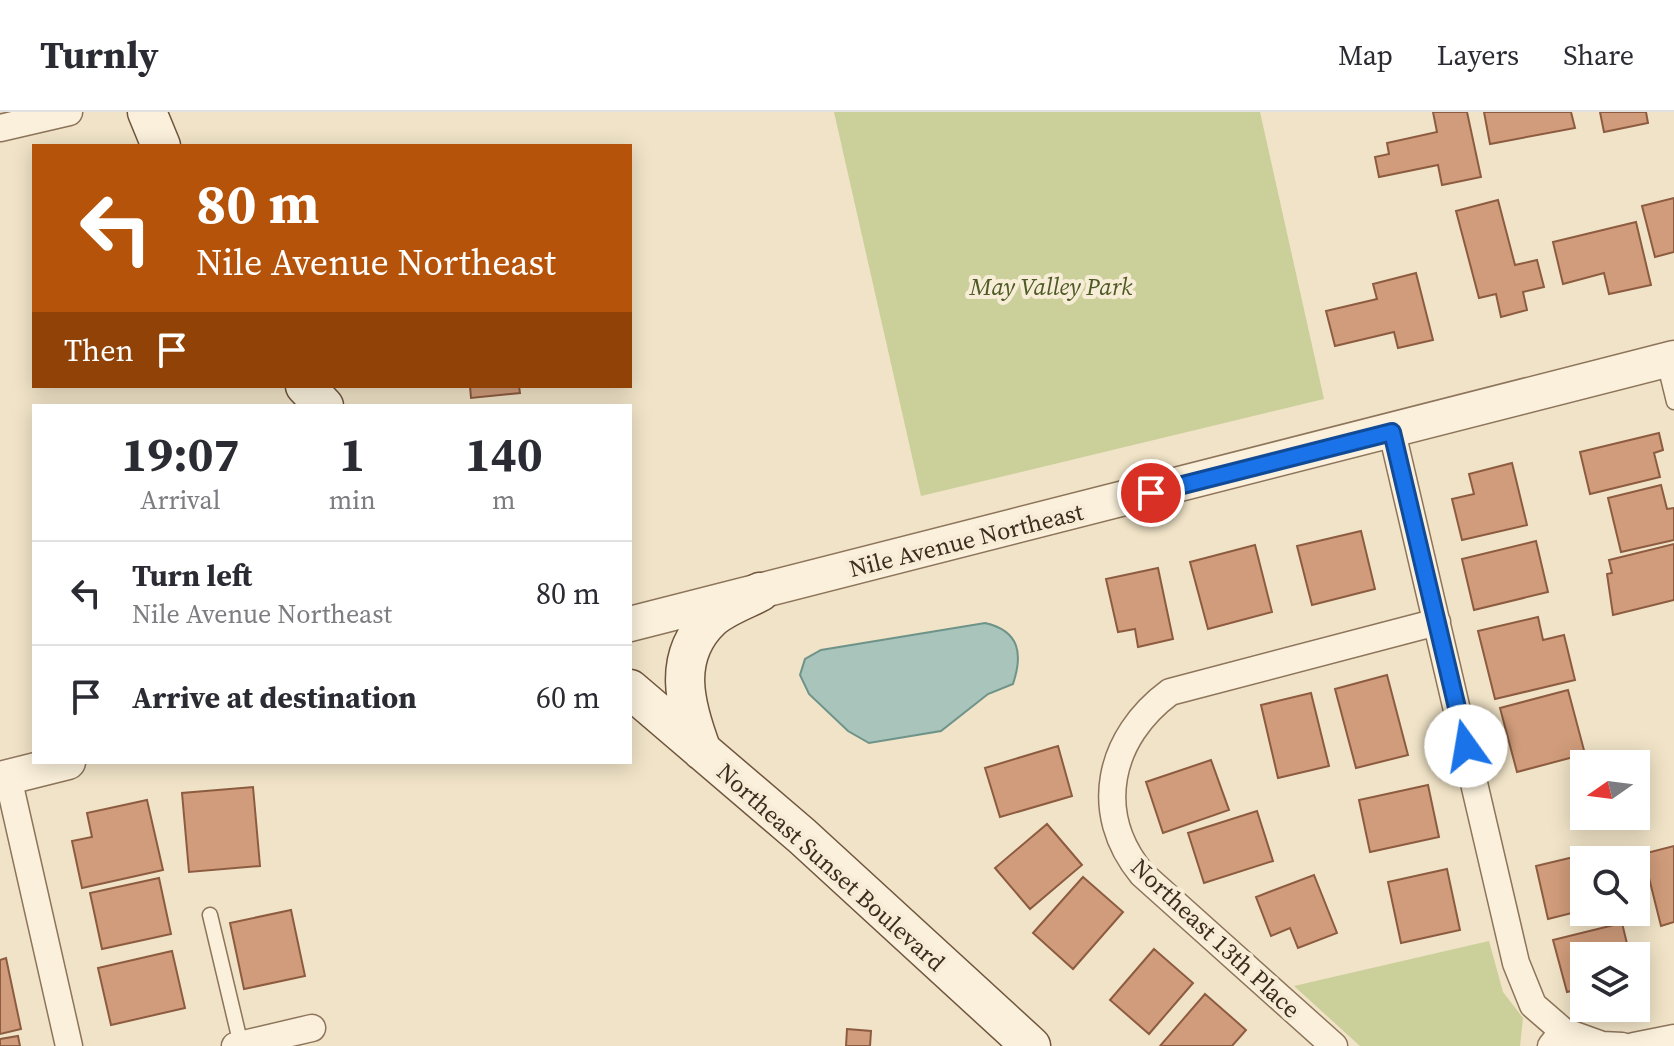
<!DOCTYPE html>
<html lang="en">
<head>
<meta charset="utf-8">
<style>
	:root { --surface:#fff; --page:#f7f7f7; --text:#2b2b33; --muted:#7c7c81; --line:#e1e1e2 }
	body { margin:0; font-family:"Source Serif 4",serif; background:var(--page); color:var(--text); height:100vh; display:flex; flex-direction:column; font-size:30px; white-space:nowrap }
	* { box-sizing:border-box; margin:0 }
	p { font-size:26px; color:var(--muted) }
	.icon { flex:none; width:44px; height:44px; fill:none; stroke:currentColor; stroke-width:2; stroke-linecap:round; stroke-linejoin:round }
	.map { position:relative; flex:1; overflow:hidden }
	.drawer { position:absolute; left:32px; top:292px; width:600px; height:360px; display:flex; flex-direction:column; background:var(--surface); border-radius:0px; box-shadow:0 4px 20px #0003 }
	.drawer>* { flex:none }
	.top-card { position:absolute; left:32px; top:32px; width:600px; height:244px; border-radius:0px; box-shadow:0 4px 20px #0003; background:#b45309; color:#fff; overflow:hidden }
	.needle { width:52px; rotate:256deg }
	.buttons { position:absolute; left:1570px; top:638px; display:grid; gap:16px }
	.buttons a { display:grid; place-items:center; width:80px; height:80px; border-radius:0px; background:var(--surface); box-shadow:0 4px 20px #0003; font-size:40px }
	.pin { position:absolute; display:grid; place-items:center; width:68px; height:68px; color:#fff; margin:-34px; border:4px solid #fff; border-radius:50%; box-shadow:0 2px 8px #0007 }
	.me { position:absolute; width:88px; margin:-44px; rotate:347deg; stroke-linejoin:round; filter:drop-shadow(0 0 6px #0008) }
	.turn { display:flex; align-items:center; gap:28px; height:168px; padding:0 32px; font-size:36px }
	.turn .icon { width:104px; height:104px; stroke-width:2.5 }
	.turn b { display:block; font-size:56px; line-height:68px }
	.then { display:flex; align-items:center; height:76px; padding:0 32px; background:#0003; gap:16px; font-size:30px }
	.eta { display:flex; justify-content:space-evenly; align-items:center; height:136px; text-align:center }
	.eta b { font-size:48px; font-weight:700; line-height:56px }
	ul { padding:0; list-style:none }
	li { display:flex; align-items:center; gap:24px; height:104px; padding:0 32px; border-top:2px solid var(--line) }
	li div { flex:1 }
	li b { display:block; font-size:30px }
	li em { font-style:normal }
	header { display:flex; align-items:center; gap:48px; box-sizing:border-box; height:112px; padding:0 40px; background:var(--surface); border-bottom:2px solid var(--line) }
	header strong { font-size:38px }
	nav { display:flex; gap:44px; margin-inline-start:auto; font-size:28px }
	.map>svg:first-child { display:block }
	.green { fill:#cbcf9a }
	.water { fill:#a8c4bb; stroke:#6e9389; stroke-width:2 }
	.building { fill:#d09c7b; stroke:#8d5c40; stroke-width:2 }
	.lines { fill:none; stroke-linecap:round; stroke-linejoin:round }
	.service-casing { stroke:#8d745b; stroke-width:17 }
	.minor-casing { stroke:#8d745b; stroke-width:29 }
	.tertiary-casing { stroke:#8d745b; stroke-width:37 }
	.secondary-casing { stroke:#6f553e; stroke-width:41 }
	.service { stroke:#faf0db; stroke-width:14 }
	.minor { stroke:#faf0db; stroke-width:26 }
	.tertiary { stroke:#faf0db; stroke-width:34 }
	.secondary { stroke:#faf0db; stroke-width:38 }
	.route-casing { stroke:#114b97; stroke-width:20 }
	.route { stroke:#1a73e8; stroke-width:14 }
	.labels { text-anchor:middle; dominant-baseline:central; stroke-width:8; stroke-linejoin:round; paint-order:stroke }
	.park-label { font-size:24px; font-style:italic; fill:#4e5a25; stroke:#f7edd7 }
	.street-label { font-size:24px; fill:#3d2d1f; stroke:#f7edd7 }
</style>
</head>
<body>
<header>
<strong>Turnly</strong>
<nav><a>Map</a><a>Layers</a><a>Share</a></nav>
</header>
<div class="map">
<svg width="1674" height="934" viewBox="0 0 1674 934">
	<rect width="100%" height="100%" fill="#f0e3c7"/>
	<path class="green" d="M834,0H1260L1324,287L921,384Z
		M1489,829L1503,880L1523,906L1520,934H1360L1294,874Z"/>
	<path class="water" d="M985,511C1020,519 1023,542 1013,572L988,582L941,619L869,631L848,619L809,582L800,563L805,547L821,538Z"/>
	<path class="building" d="M1433,0H1467L1481,65L1442,73L1438,53L1379,65L1375,45L1389,42L1387,31L1437,20Z
		M1484,0H1571L1575,16L1490,32Z
		M1600,0H1646L1648,11L1604,20Z
		M1674,86V140L1655,145L1642,94Z
		M1498,88L1515,153L1537,148L1544,175L1523,180L1527,198L1501,205L1496,182L1479,186L1456,99Z
		M1636,110L1651,173L1609,182L1604,161L1563,172L1553,130Z
		M1416,161L1433,228L1398,236L1394,220L1335,234L1326,199L1377,187L1373,172Z
		M470,274H519L520,281L471,286Z
		M1659,321L1663,338L1654,341L1660,365L1590,382L1580,340Z
		M1512,351L1527,413L1462,428L1452,387L1474,382L1469,362Z
		M1661,373L1667,397L1674,396V428L1621,440L1608,386Z
		M1361,419L1375,477L1312,493L1297,434Z
		M1536,429L1548,480L1474,498L1462,447Z
		M1674,432V488L1613,503L1607,462L1612,461L1609,448Z
		M1255,433L1272,500L1208,517L1190,450Z
		M1158,456L1173,527L1138,535L1135,517L1118,520L1106,467Z
		M1538,505L1543,528L1564,523L1575,568L1495,587L1478,519Z
		M1387,563L1408,643L1356,656L1335,577Z
		M1568,578L1585,642L1517,660L1500,596Z
		M1311,581L1329,654L1278,666L1261,593Z
		M1058,634L1072,684L1000,705L985,656Z
		M1211,648L1229,698L1163,721L1146,670Z
		M1428,673L1439,725L1370,740L1359,688Z
		M253,675L260,754L189,760L182,681Z
		M147,688L163,758L82,776L72,729L92,725L87,701Z
		M1257,699L1273,749L1204,771L1188,721Z
		M1047,712L1082,753L1030,797L995,756Z
		M1674,734V810L1661,814L1643,742Z
		M1603,738L1605,748H1584V798L1548,807L1536,754Z
		M1447,757L1460,818L1401,831L1388,770Z
		M1314,763L1337,821L1298,836L1290,816L1271,824L1256,785Z
		M1083,765L1123,800L1073,857L1033,821Z
		M159,766L171,822L102,837L90,781Z
		M291,798L305,864L244,877L230,811Z
		M1622,811L1630,844H1584V876L1567,880L1553,828Z
		M1154,837L1193,871L1149,922L1110,888Z
		M172,839L185,896L111,913L98,856Z
		M6,846L21,917L0,922V848Z
		M1205,882L1246,918L1232,934H1160Z
		M847,917L871,919L870,934H846Z
		M18,924L20,934H0V927Z"/>
	<g class="lines">
		<g class="service-casing">
			<path id="service" d="M1664,249L1674,290
				M210,803L241,933"/>
		</g>
		<g class="minor-casing">
			<path id="minor" d="M0,16L69,0
				M1392,320L1516,851L1533,893L1563,919
				M8,665L69,934
				M235,934L312,916
				M1334,934L1142,762C1091,700 1109,625 1170,580L1437,510
				M1551,934L1563,919L1602,933L1622,934
				M1634,934L1674,926"/>
		</g>
		<g class="tertiary-casing">
			<path id="tertiary" d="M630,512L1674,246
				M0,667L68,650"/>
		</g>
		<g class="secondary-casing">
			<path id="secondary" d="M147,0L161,34
				M305,274L324,294
				M630,577L802,724L1031,934
				M702,639C685,594 671,545 711,507C724,495 745,488 760,480"/>
		</g>
		<use href="#service" class="service"/>
		<use href="#minor" class="minor"/>
		<use href="#tertiary" class="tertiary"/>
		<use href="#secondary" class="secondary"/>
	</g>
	<g class="lines">
		<g class="route-casing">
			<path id="route" d="M1151,381L1392,320L1466,634"/>
		</g>
		<use href="#route" class="route"/>
	</g>
	<g class="labels">
		<g class="park-label">
			<text x="1051" y="174">May Valley Park</text>
		</g>
		<g class="street-label">
			<text transform="translate(966 428) rotate(-14)">Nile Avenue Northeast</text>
			<text transform="translate(831 755) rotate(42)">Northeast Sunset Boulevard</text>
			<text transform="translate(1216 826) rotate(43)">Northeast 13th Place</text>
		</g>
	</g>
</svg>
<div class="buttons">
<a><svg class="needle" viewBox="-14 -14 28 28"><path d="M0-13l5 13h-10z" fill="#e53935"/><path d="M0 13l5-13h-10z" fill="#7c7c81"/></svg></a>
<a><svg class="icon" aria-label="search" viewBox="0 0 24 24"><circle cx="10" cy="10" r="6"/><path d="M15 15l6 6"/></svg></a>
<a><svg class="icon" aria-label="layers" viewBox="0 0 24 24"><path d="M12 4l9 5-9 5-9-5zM3 14l9 5 9-5"/></svg></a>
</div>
<div class="pin" style="left:1151px;top:381px;background:#d93025"><svg class="icon" aria-label="arrive" viewBox="0 0 24 24"><path d="M6 21V4h12l-3 4 3 4H6"/></svg></div>
<svg class="me" style="left:1466px;top:634px" viewBox="-20 -20 40 40"><circle r="19" fill="#fff"/><path d="M0-13L10 11 0 6-10 11z" fill="#1a73e8"/></svg>
<div class="top-card">
<div class="turn"><svg class="icon" aria-label="left" viewBox="0 0 24 24"><path d="M17 20v-9H6M10 6l-5 5 5 5"/></svg><div><b>80 m</b>Nile Avenue Northeast</div></div>
<div class="then">Then<svg class="icon" aria-label="arrive" viewBox="0 0 24 24"><path d="M6 21V4h12l-3 4 3 4H6"/></svg></div>
</div>
<section class="drawer">
<div class="eta">
<div><b>19:07</b><p>Arrival</p></div>
<div><b>1</b><p>min</p></div>
<div><b>140</b><p>m</p></div>
</div>
<ul>
<li><svg class="icon" aria-label="left" viewBox="0 0 24 24"><path d="M17 20v-9H6M10 6l-5 5 5 5"/></svg><div><b>Turn left</b><p>Nile Avenue Northeast</p></div><em>80 m</em></li>
<li><svg class="icon" aria-label="arrive" viewBox="0 0 24 24"><path d="M6 21V4h12l-3 4 3 4H6"/></svg><div><b>Arrive at destination</b></div><em>60 m</em></li>
</ul>
</section>
</div>
</body>
</html>
